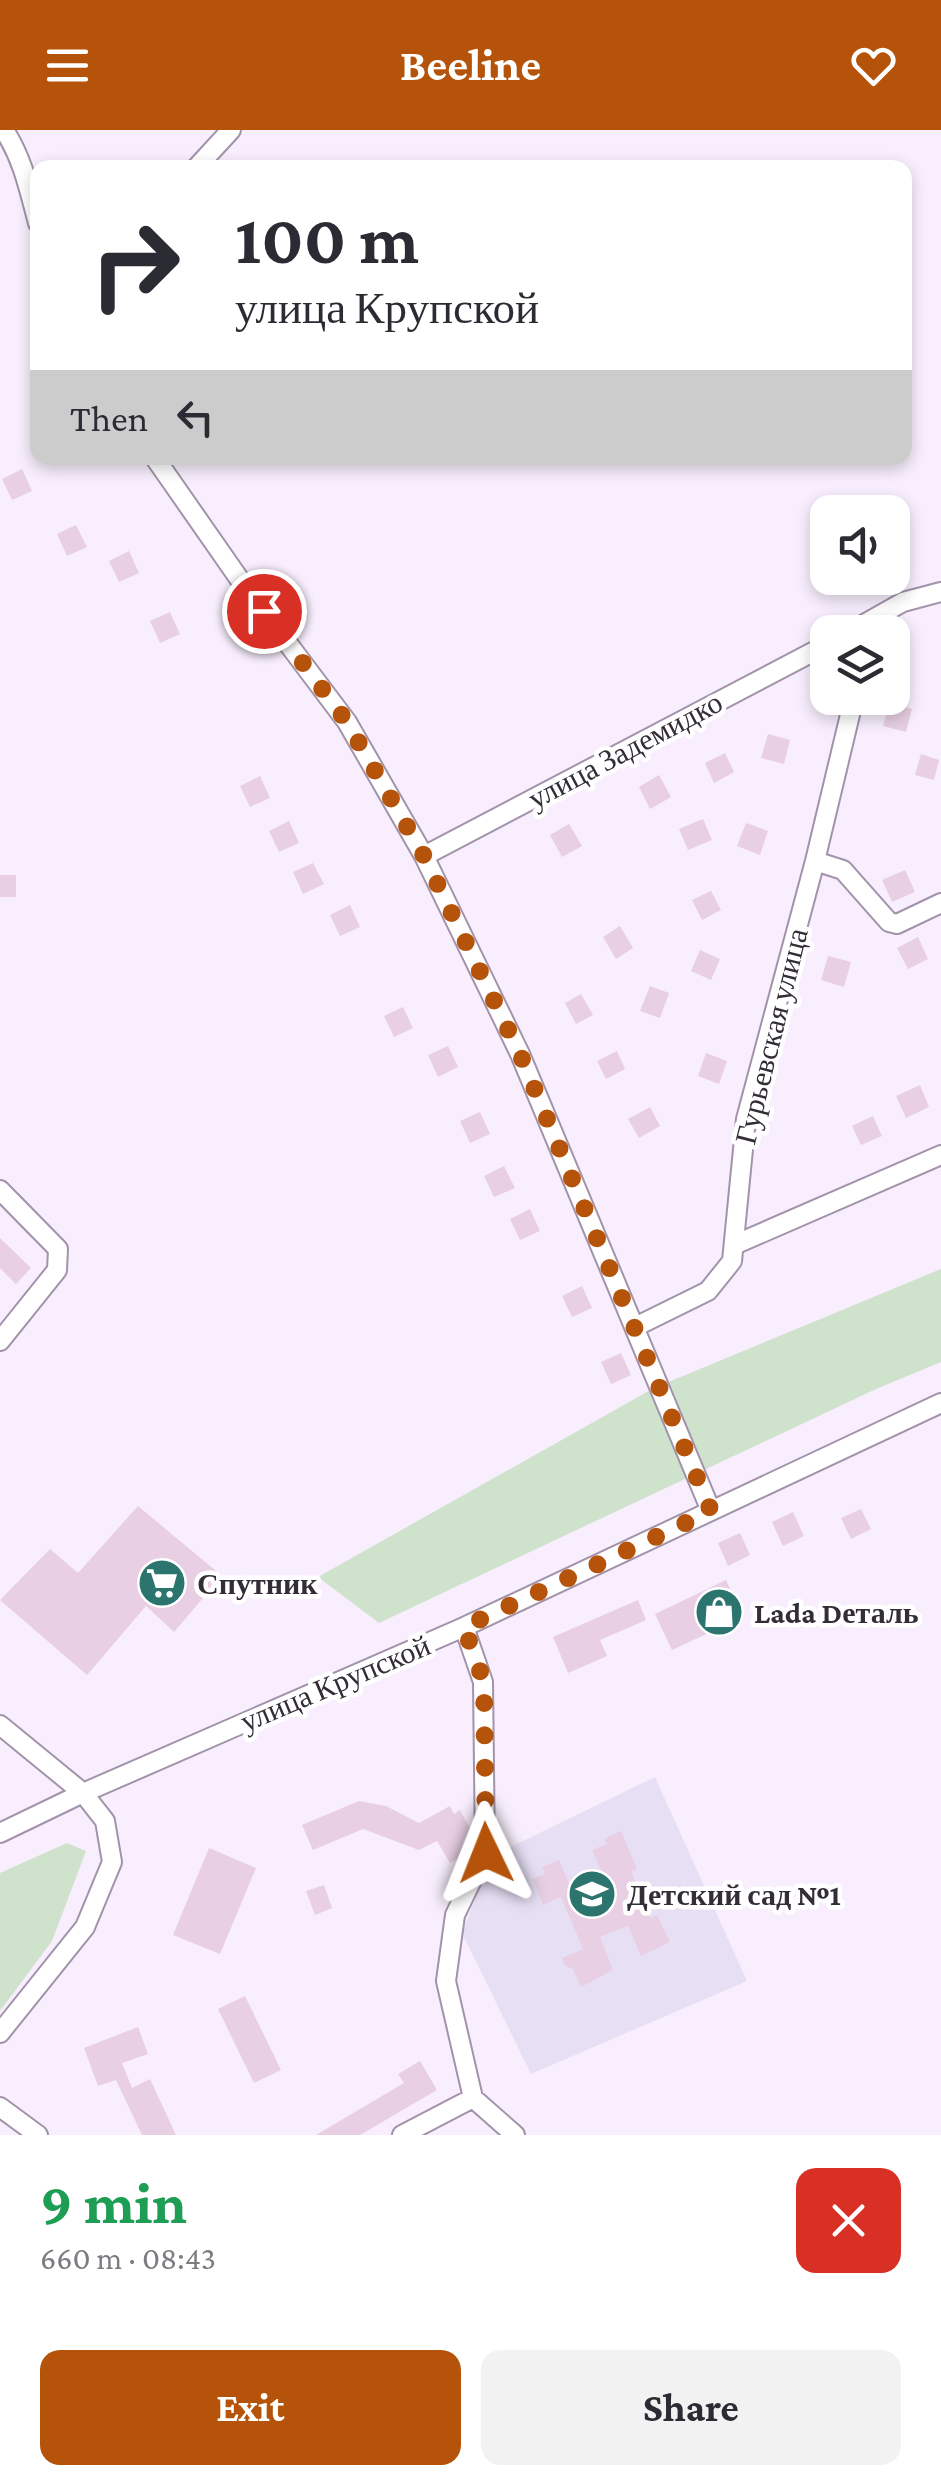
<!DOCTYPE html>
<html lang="en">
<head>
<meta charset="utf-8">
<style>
	:root { --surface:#fff; --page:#f2f2f3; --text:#2b2b33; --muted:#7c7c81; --accent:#b45309 }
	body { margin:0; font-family:"Crimson Pro",serif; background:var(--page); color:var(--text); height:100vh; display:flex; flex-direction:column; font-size:38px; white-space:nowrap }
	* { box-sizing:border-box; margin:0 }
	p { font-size:32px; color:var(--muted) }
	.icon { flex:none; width:55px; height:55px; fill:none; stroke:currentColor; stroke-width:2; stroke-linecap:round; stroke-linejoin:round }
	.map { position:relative; height:2005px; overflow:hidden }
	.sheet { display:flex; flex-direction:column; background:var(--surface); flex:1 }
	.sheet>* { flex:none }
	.top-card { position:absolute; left:30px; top:30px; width:882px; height:305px; border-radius:20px; box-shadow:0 5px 15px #0003; background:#fff; color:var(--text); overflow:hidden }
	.buttons { position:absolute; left:810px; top:365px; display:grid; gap:20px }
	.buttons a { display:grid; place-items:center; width:100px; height:100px; border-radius:20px; background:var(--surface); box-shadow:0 5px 15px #0003; font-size:50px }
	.pin { position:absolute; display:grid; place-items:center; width:85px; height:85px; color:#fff; margin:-42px; border:5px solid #fff; border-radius:50%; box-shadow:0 2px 10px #0007 }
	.me { position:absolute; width:110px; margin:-55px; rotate:358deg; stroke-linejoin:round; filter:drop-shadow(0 0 8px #0008) }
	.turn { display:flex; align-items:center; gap:35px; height:210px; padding:0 40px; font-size:45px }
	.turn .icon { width:130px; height:130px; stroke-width:2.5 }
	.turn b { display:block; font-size:70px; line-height:85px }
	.then { display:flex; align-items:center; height:95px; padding:0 40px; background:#0003; gap:20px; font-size:38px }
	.round { display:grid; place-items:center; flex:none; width:105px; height:105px; border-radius:20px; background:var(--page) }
	.summary { display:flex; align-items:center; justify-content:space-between; height:170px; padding:0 40px }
	h1 { font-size:60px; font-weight:700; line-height:75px; color:#1e9e55 }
	.cta { display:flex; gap:20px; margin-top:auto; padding:20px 40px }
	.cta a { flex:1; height:115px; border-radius:20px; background:var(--accent); color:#fff; font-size:40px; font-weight:700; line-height:115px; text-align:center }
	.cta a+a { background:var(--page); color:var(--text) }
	header { display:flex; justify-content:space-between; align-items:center; height:130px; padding:0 40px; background:var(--accent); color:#fff; font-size:45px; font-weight:700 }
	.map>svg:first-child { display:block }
	.education { fill:#e7e0f5 }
	.green { fill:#cfe2cb }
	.building { fill:#e8cfe3 }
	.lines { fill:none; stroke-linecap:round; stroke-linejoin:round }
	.minor-casing { stroke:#a293aa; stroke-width:22 }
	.minor { stroke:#fff; stroke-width:18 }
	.route { stroke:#b45309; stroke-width:18; stroke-dasharray:0 32.4 }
	.labels { text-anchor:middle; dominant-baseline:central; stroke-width:9; stroke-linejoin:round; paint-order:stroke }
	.street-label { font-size:30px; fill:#332d36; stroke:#fff }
	.poi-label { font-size:30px; font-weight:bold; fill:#332d36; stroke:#fff; text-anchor:start }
</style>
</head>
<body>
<header><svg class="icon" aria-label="menu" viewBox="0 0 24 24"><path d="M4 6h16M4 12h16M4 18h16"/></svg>Beeline<svg class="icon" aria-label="heart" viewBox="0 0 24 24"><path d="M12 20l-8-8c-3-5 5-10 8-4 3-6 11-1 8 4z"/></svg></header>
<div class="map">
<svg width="941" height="2005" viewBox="0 0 941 2005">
	<rect width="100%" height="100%" fill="#f8eefd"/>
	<path class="education" d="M655,1647L747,1851L531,1944L462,1803L492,1726Z"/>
	<path class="green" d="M941,1139V1232L876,1259L379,1493L318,1447L654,1258Z
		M67,1713L86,1721L52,1811L0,1881V1743Z"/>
	<path class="building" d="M22,339L32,361L12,370L2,349Z
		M76,395L87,417L67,426L57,404Z
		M129,421L139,443L119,452L109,431Z
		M170,482L180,504L160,513L150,491Z
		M890,573L912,579L906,602L883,596Z
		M768,604L790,610L784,634L761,628Z
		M725,623L734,642L714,653L705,633Z
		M921,624L939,630L934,650L915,645Z
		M659,645L671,667L650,679L639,657Z
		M260,646L270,668L250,677L240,656Z
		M703,689L712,710L688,720L679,699Z
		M289,691L299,713L279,722L269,701Z
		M746,693L768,701L760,725L737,716Z
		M569,694L582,716L562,727L550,705Z
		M313,733L324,754L303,764L293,742Z
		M905,740L915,762L892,772L882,750Z
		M0,745H16V767H0Z
		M711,761L721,780L702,790L692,770Z
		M350,775L360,797L340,806L330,785Z
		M620,796L633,818L616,829L603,807Z
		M918,807L928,829L908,839L897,818Z
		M700,820L720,829L711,850L691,841Z
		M828,826L851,832L844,857L821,850Z
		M650,856L669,863L660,888L640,881Z
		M581,864L593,885L576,894L565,873Z
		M403,877L413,898L394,907L384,886Z
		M448,916L458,937L438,947L428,925Z
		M617,921L625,939L606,949L597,931Z
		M706,923L727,931L719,954L698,946Z
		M920,955L929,977L906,988L896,966Z
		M650,977L660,996L639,1008L628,989Z
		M480,982L490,1004L470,1013L460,991Z
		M873,986L882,1006L861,1015L852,996Z
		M504,1036L515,1058L494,1067L484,1046Z
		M530,1079L540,1101L520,1110L510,1089Z
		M0,1108L31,1138L16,1154L0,1138Z
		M582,1156L592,1178L572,1187L562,1166Z
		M621,1223L631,1245L611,1254L601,1232Z
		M138,1376L222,1446L174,1502L146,1476L87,1545L0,1470L50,1419L78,1443Z
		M861,1379L871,1399L851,1409L841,1388Z
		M793,1382L804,1406L783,1416L772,1392Z
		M740,1403L750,1425L728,1436L718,1413Z
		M726,1450L743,1487L672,1520L655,1484Z
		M638,1470L646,1490L600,1510L607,1526L568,1543L553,1507Z
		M359,1671L386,1676L419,1693L450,1676L454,1684L460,1680L472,1702L469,1708L472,1720L469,1727L459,1733L457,1729L450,1733L437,1711L419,1720L363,1699L313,1720L302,1695Z
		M621,1701L637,1739L631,1741L650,1788L657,1785L670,1812L641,1826L628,1796L600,1807L613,1840L581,1857L573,1839L565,1836L562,1828L583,1819L561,1767L543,1775L533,1749L545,1744L542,1737L559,1730L573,1763L605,1749L592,1720L607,1714L604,1709Z
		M209,1718L256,1738L220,1824L173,1805Z
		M324,1755L332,1778L315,1785L306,1761Z
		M245,1866L281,1940L254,1953L218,1879Z
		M138,1897L148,1924L122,1933L132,1958L150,1949L176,2005H142L116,1950L98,1956L84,1918Z
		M420,1931L437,1960L360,2005H316L404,1953L398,1944Z"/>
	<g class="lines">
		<g class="minor-casing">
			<path id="minor" d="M4,0C23,29 29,60 38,93
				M196,38L231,0
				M155,328L240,450L347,592L424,726L520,924L711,1381
				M850,502L903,472L941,462
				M424,726L828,514
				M815,731L843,740L889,792L897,794L941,773
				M0,1060L58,1119L57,1140L0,1211
				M734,1115L941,1025
				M635,1197L708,1161L732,1131L746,989L815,731L854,568
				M464,1497L483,1552L485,1723L455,1785L446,1851L473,1968
				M0,1595L83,1663L105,1691L112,1732L85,1797L0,1903
				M0,1703L83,1663L464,1497L941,1273
				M0,1977L38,2005
				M402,2005L473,1968L515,2005"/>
		</g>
		<use href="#minor" class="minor"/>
	</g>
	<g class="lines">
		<path class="route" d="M264,481L347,592L424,726L520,924L711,1381L464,1497L484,1552L486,1723"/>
	</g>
	<defs>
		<g id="supermarket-disc" transform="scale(2.5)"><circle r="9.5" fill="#2c746e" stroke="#fff"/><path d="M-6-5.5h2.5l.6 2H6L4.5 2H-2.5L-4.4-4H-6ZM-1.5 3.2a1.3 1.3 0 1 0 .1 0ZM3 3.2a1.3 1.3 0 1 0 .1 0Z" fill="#fff"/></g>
		<g id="shop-disc" transform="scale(2.5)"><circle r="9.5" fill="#2c746e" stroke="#fff"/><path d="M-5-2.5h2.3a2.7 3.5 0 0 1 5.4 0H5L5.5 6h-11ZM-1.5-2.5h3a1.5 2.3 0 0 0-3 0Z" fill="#fff"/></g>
		<g id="school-disc" transform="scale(2.5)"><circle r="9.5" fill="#2c746e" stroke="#fff"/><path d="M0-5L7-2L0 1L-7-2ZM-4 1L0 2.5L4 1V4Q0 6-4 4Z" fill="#fff"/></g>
	</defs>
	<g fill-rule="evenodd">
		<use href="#supermarket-disc" x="162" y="1453"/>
		<use href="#shop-disc" x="719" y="1482"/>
		<use href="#school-disc" x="592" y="1764"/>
	</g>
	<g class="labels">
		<g class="street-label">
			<text transform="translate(625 620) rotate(-28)">улица Задемидко</text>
			<text transform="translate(771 906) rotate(-76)">Гурьевская улица</text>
			<text transform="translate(335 1553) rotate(-23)">улица Крупской</text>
		</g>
		<g class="poi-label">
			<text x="197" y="1453">Спутник</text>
			<text x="754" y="1482">Lada Dеталь</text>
			<text x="627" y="1764">Детский сад №1</text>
		</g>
	</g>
</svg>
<div class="buttons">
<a><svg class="icon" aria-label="sound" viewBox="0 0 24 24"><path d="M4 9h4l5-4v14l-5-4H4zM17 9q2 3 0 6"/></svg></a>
<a><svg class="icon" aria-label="layers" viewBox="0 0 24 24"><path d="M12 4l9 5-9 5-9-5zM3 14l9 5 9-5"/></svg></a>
</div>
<div class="pin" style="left:264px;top:481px;background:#d93025"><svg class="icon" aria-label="arrive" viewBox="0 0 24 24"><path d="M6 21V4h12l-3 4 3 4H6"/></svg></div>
<svg class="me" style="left:486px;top:1723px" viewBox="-20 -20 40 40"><path d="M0-17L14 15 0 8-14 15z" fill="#b45309" stroke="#fff" stroke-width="4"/></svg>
<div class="top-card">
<div class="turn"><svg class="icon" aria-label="right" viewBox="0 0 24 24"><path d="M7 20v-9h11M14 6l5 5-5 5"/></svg><div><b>100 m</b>улица Крупской</div></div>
<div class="then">Then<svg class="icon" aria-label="left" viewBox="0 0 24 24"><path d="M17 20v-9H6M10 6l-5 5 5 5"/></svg></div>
</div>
</div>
<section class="sheet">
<div class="summary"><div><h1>9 min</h1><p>660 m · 08:43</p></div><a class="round" style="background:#d93025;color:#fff"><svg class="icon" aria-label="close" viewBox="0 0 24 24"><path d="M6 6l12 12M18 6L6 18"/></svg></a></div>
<div class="cta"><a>Exit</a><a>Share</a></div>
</section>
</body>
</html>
